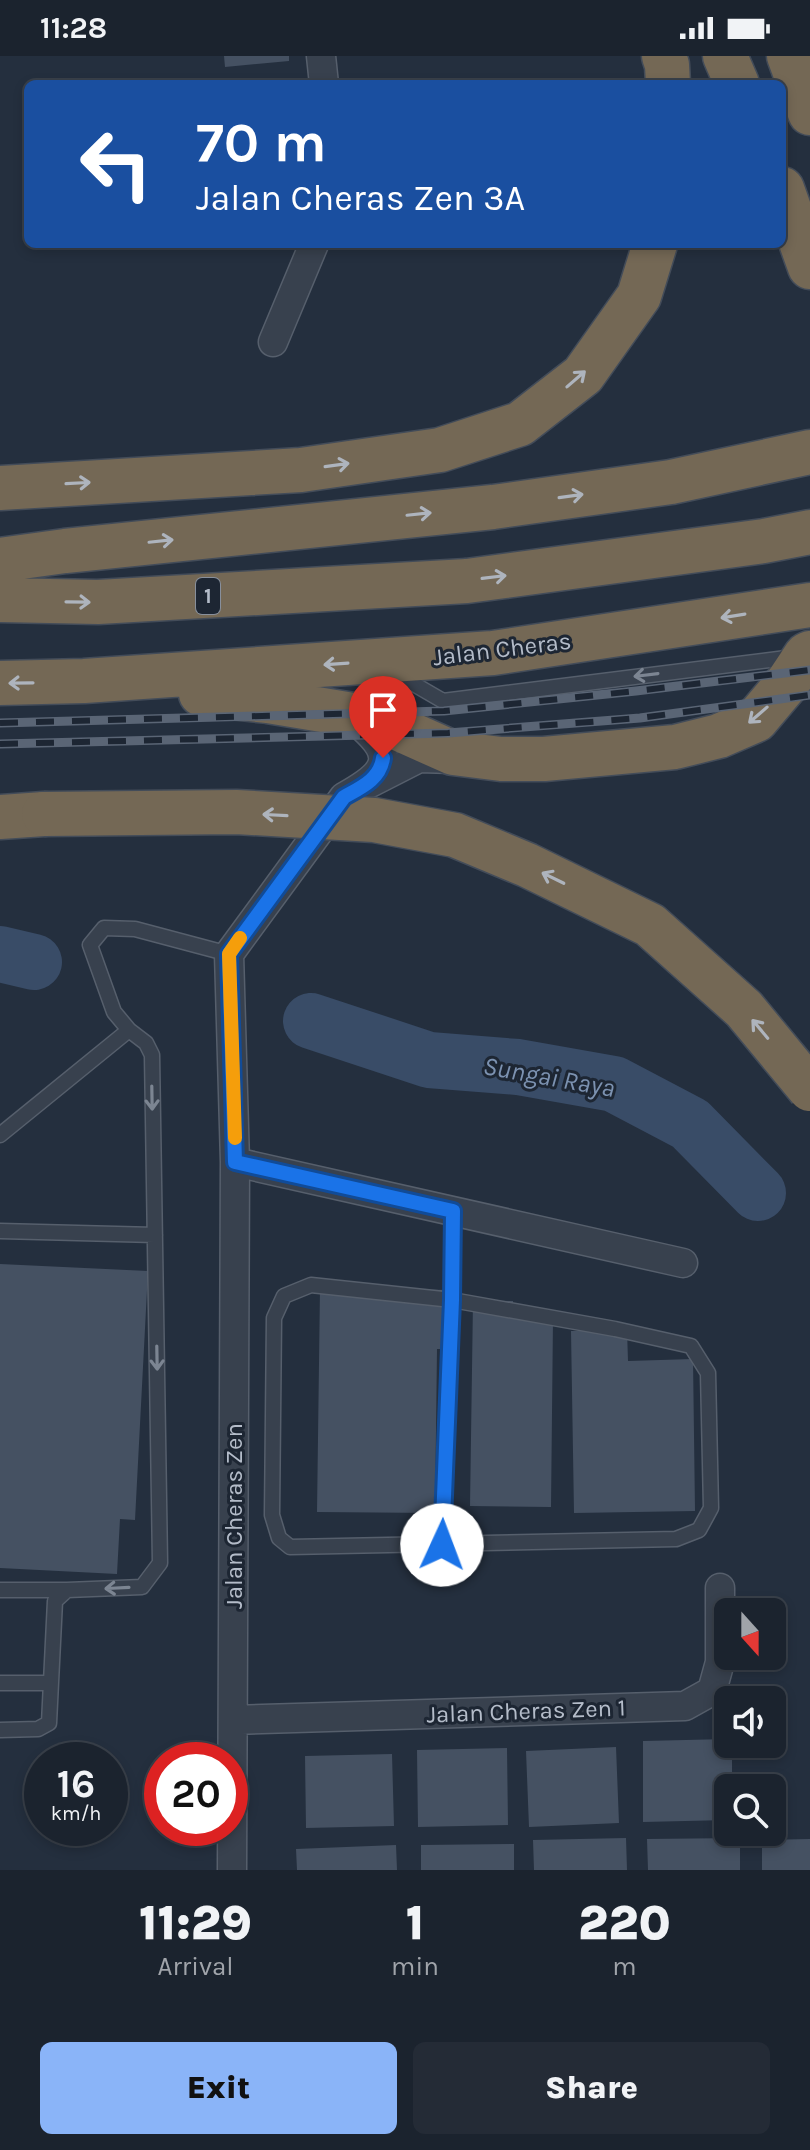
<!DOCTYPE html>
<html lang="en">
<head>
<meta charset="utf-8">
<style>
	:root { --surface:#1b232e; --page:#242b36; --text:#f1f3f6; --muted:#a0a4aa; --line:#39404a; --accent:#8ab4f8 }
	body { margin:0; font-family:Karla,sans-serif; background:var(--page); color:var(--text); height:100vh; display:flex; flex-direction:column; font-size:30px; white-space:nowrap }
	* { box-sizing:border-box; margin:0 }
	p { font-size:26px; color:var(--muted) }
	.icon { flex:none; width:44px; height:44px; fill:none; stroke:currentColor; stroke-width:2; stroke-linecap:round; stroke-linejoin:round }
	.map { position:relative; height:1814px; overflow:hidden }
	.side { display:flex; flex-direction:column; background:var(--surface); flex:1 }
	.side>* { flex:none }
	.top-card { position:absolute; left:24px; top:24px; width:762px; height:168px; border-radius:12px; box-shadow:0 4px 12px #0003,0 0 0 2px var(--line); background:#1a4fa0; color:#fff; overflow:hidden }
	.needle { width:52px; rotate:159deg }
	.buttons { position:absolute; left:714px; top:1542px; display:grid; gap:16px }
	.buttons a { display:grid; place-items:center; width:72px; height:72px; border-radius:12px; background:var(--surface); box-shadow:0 4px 12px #0003,0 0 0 2px var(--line); font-size:40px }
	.speed { position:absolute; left:24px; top:1686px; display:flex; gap:16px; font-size:40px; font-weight:700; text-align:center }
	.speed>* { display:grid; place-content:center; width:104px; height:104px; border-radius:50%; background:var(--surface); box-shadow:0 4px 12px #0003,0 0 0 2px var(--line); line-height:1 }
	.speed small { font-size:20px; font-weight:400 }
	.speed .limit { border:12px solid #d22; background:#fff; color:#111 }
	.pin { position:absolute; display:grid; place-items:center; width:68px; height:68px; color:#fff; margin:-82px -34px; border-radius:50% 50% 50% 0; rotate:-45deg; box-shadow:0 0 8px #0007 }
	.pin .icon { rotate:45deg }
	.me { position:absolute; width:88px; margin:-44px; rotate:2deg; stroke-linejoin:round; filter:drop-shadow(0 0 6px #0008) }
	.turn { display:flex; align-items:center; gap:28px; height:168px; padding:0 40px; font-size:36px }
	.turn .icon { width:104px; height:104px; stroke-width:2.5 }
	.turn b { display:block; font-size:56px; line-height:68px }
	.eta { display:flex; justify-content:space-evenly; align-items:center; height:136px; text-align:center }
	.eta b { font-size:48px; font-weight:800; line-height:56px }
	.cta { display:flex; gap:16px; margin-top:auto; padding:16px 40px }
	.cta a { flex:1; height:92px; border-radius:12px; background:var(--accent); color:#111; font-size:32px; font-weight:800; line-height:92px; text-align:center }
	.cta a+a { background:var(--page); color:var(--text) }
	.status { display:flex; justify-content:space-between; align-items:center; height:56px; padding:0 40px; background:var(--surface); direction:ltr }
	.status svg { height:22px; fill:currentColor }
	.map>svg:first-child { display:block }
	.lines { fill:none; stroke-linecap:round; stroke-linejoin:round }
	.river { stroke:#394c67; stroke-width:56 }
	.building { fill:#455162 }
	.lane-casing { stroke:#565f6c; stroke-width:17 }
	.street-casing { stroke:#565f6c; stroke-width:31 }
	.highway-casing { stroke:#434c59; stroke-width:47 }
	.lane { stroke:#38414e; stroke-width:14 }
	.street { stroke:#38414e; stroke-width:28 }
	.highway { stroke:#746855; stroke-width:44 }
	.rail-casing { stroke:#5a6575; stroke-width:9 }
	.rail { stroke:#1d2633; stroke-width:6; stroke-dasharray:18; stroke-linecap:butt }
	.highway-bridge-casing { stroke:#434c59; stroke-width:47; stroke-linecap:butt }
	.highway-bridge { stroke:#746855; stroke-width:44 }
	.oneway { stroke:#aeb4bd }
	.oneway2 { stroke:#7c8592 }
	.route-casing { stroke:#114b97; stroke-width:20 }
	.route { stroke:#1a73e8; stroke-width:14 }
	.slow { stroke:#f59e0b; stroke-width:14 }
	.labels { text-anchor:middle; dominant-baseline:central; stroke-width:6; stroke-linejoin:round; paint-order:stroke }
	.shield { fill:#1d2633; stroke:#878f9c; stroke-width:2 }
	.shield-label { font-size:22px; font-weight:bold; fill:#b4bcc9 }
	.street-label { font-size:24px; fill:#b4bcc9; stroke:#1d2633 }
	.water-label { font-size:26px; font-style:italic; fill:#7c92b1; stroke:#1d2633 }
</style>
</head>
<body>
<div class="status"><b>11:28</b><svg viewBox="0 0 49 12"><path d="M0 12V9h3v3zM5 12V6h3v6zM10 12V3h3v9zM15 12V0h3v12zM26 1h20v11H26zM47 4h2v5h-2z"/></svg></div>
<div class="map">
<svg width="810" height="1814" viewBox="0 0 810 1814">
	<rect width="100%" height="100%" fill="#242f3e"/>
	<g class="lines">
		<path class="river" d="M0,898L34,906
			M311,965L429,1004L518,1011L614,1028L690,1068L758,1137"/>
	</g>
	<path class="building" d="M224,0H289V5L225,11Z
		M0,1208L148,1215L135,1464L120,1463L117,1518L0,1512Z
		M320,1232L450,1234L449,1293H437L435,1457L317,1456Z
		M473,1244L513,1245V1263H553L551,1451L470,1450Z
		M627,1274L628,1305L693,1303L695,1455L574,1457L571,1275Z
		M728,1683V1688H732V1732H728V1764L643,1766V1685Z
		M616,1691L619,1767L529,1771L526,1695Z
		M507,1692L508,1769L418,1771L417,1694Z
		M392,1698L394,1770L306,1772L305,1700Z
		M626,1782L627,1814H534L533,1784Z
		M740,1782V1814H648L647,1783Z
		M810,1783V1814H762V1784Z
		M514,1788V1814H421V1789Z
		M396,1789L397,1814H297L296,1793Z"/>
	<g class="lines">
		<g class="lane-casing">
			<path id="lane" d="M398,611L412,627L443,645L794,601
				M0,1079L129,974
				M0,1175L155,1179
				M311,1229L452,1244L615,1273L691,1290L708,1317L711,1452L699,1474L676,1483L290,1491L279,1482L272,1459L274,1262L284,1240Z
				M442,1489L452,1244L453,1155
				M0,1534H67
				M0,1627H50
				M0,1674L38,1673L49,1667L55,1545L67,1534L142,1531L160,1507L152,999L146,987L129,974L114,956L90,889L104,872L135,873L229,898"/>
		</g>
		<g class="street-casing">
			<path id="street" d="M321,0L324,28
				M273,286L314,188
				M370,727L419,702L454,703
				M235,1106L683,1207
				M233,1664L685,1650L712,1635L720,1606V1532
				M232,1814L235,1106L229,898L344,741C394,713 396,698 351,661"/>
		</g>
		<g class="highway-casing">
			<path id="highway" d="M664,0L667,9L668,28
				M725,0L737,28
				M789,0L810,57
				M782,133L810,211
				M0,432L301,414L440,394L520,368L583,319L639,240L655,188
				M0,504L65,495L493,451L671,426L810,396
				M0,544L98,546L467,525L764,485L810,476
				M0,627L84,625L493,597L810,549
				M201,638L268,645L377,663L453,697L501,703H544L675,691L719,680L756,664L788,626L806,599L810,597
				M0,761L44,758"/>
		</g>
		<use href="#lane" class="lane"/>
		<use href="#street" class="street"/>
		<use href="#highway" class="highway"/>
		<g class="rail-casing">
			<path id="rail" d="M0,667L444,655L636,635L810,614
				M0,688L448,677L640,662L810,639"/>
		</g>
		<use href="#rail" class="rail"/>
		<g class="highway-bridge-casing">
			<path id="highway-bridge" d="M44,758L236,756L374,764L455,779L527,809L650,869L744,953L810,1033"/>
		</g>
		<use href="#highway-bridge" class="highway-bridge"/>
	</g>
	<defs><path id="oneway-shaft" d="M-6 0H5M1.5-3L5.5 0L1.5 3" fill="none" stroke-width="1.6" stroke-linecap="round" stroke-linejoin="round" transform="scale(2)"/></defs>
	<g class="oneway">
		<use href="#oneway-shaft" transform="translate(576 323) rotate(-41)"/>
		<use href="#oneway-shaft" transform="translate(337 409) rotate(-8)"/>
		<use href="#oneway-shaft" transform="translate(78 427) rotate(-3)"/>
		<use href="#oneway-shaft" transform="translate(571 440) rotate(-8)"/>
		<use href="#oneway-shaft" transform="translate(419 458) rotate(-6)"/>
		<use href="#oneway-shaft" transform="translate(161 485) rotate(-6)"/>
		<use href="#oneway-shaft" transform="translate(494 521) rotate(-7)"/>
		<use href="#oneway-shaft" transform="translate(78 546) rotate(1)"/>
		<use href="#oneway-shaft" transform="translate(733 560) rotate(171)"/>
		<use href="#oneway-shaft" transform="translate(336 608) rotate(176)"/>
		<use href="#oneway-shaft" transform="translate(21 627) rotate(179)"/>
		<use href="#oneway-shaft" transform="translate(758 659) rotate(139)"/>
		<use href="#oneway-shaft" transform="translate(275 759) rotate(-177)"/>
		<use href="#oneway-shaft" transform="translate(553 822) rotate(-154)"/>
		<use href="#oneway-shaft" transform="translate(760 973) rotate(-130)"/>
	</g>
	<g class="oneway2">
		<use href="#oneway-shaft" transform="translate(646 619) rotate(173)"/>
		<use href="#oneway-shaft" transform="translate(152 1042) rotate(89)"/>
		<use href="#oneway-shaft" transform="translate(157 1302) rotate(89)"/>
		<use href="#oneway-shaft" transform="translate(117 1532) rotate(177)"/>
	</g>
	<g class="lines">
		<g class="route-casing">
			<path id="route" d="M383,702C380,723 362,731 344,741L229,898L235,1106L453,1155L452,1244L442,1489"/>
		</g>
		<use href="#route" class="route"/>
		<path class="slow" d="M235,1082L229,898L240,882"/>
	</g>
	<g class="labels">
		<rect class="shield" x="196" y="522" width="24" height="36" rx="6"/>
		<g class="shield-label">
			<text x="208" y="540">1</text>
		</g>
		<g class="street-label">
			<text transform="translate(502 593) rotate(-7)">Jalan Cheras</text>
			<text transform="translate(234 1460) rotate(-90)">Jalan Cheras Zen</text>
			<text transform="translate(526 1655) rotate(-2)">Jalan Cheras Zen 1</text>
		</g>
		<g class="water-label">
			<text transform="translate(549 1021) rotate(10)">Sungai Raya</text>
		</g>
	</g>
</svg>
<div class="buttons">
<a><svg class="needle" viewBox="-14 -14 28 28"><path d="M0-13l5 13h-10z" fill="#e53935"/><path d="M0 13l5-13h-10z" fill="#a0a4aa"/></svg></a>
<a><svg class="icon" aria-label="sound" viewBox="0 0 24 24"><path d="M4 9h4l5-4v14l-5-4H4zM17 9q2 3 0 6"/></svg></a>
<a><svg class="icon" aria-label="search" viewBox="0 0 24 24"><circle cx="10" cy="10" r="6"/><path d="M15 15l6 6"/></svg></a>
</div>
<div class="speed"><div>16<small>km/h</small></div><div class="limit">20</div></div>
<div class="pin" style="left:383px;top:702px;background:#d93025"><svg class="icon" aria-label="arrive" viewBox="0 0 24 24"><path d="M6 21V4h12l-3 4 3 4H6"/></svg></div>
<svg class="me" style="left:442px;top:1489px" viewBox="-20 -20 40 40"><circle r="19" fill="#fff"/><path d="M0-13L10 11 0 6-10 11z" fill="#1a73e8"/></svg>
<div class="top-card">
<div class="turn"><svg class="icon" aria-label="left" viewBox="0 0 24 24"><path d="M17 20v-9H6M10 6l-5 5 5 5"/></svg><div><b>70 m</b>Jalan Cheras Zen 3A</div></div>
</div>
</div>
<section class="side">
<div class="eta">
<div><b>11:29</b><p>Arrival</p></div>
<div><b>1</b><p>min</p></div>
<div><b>220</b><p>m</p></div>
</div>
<div class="cta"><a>Exit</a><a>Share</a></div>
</section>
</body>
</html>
